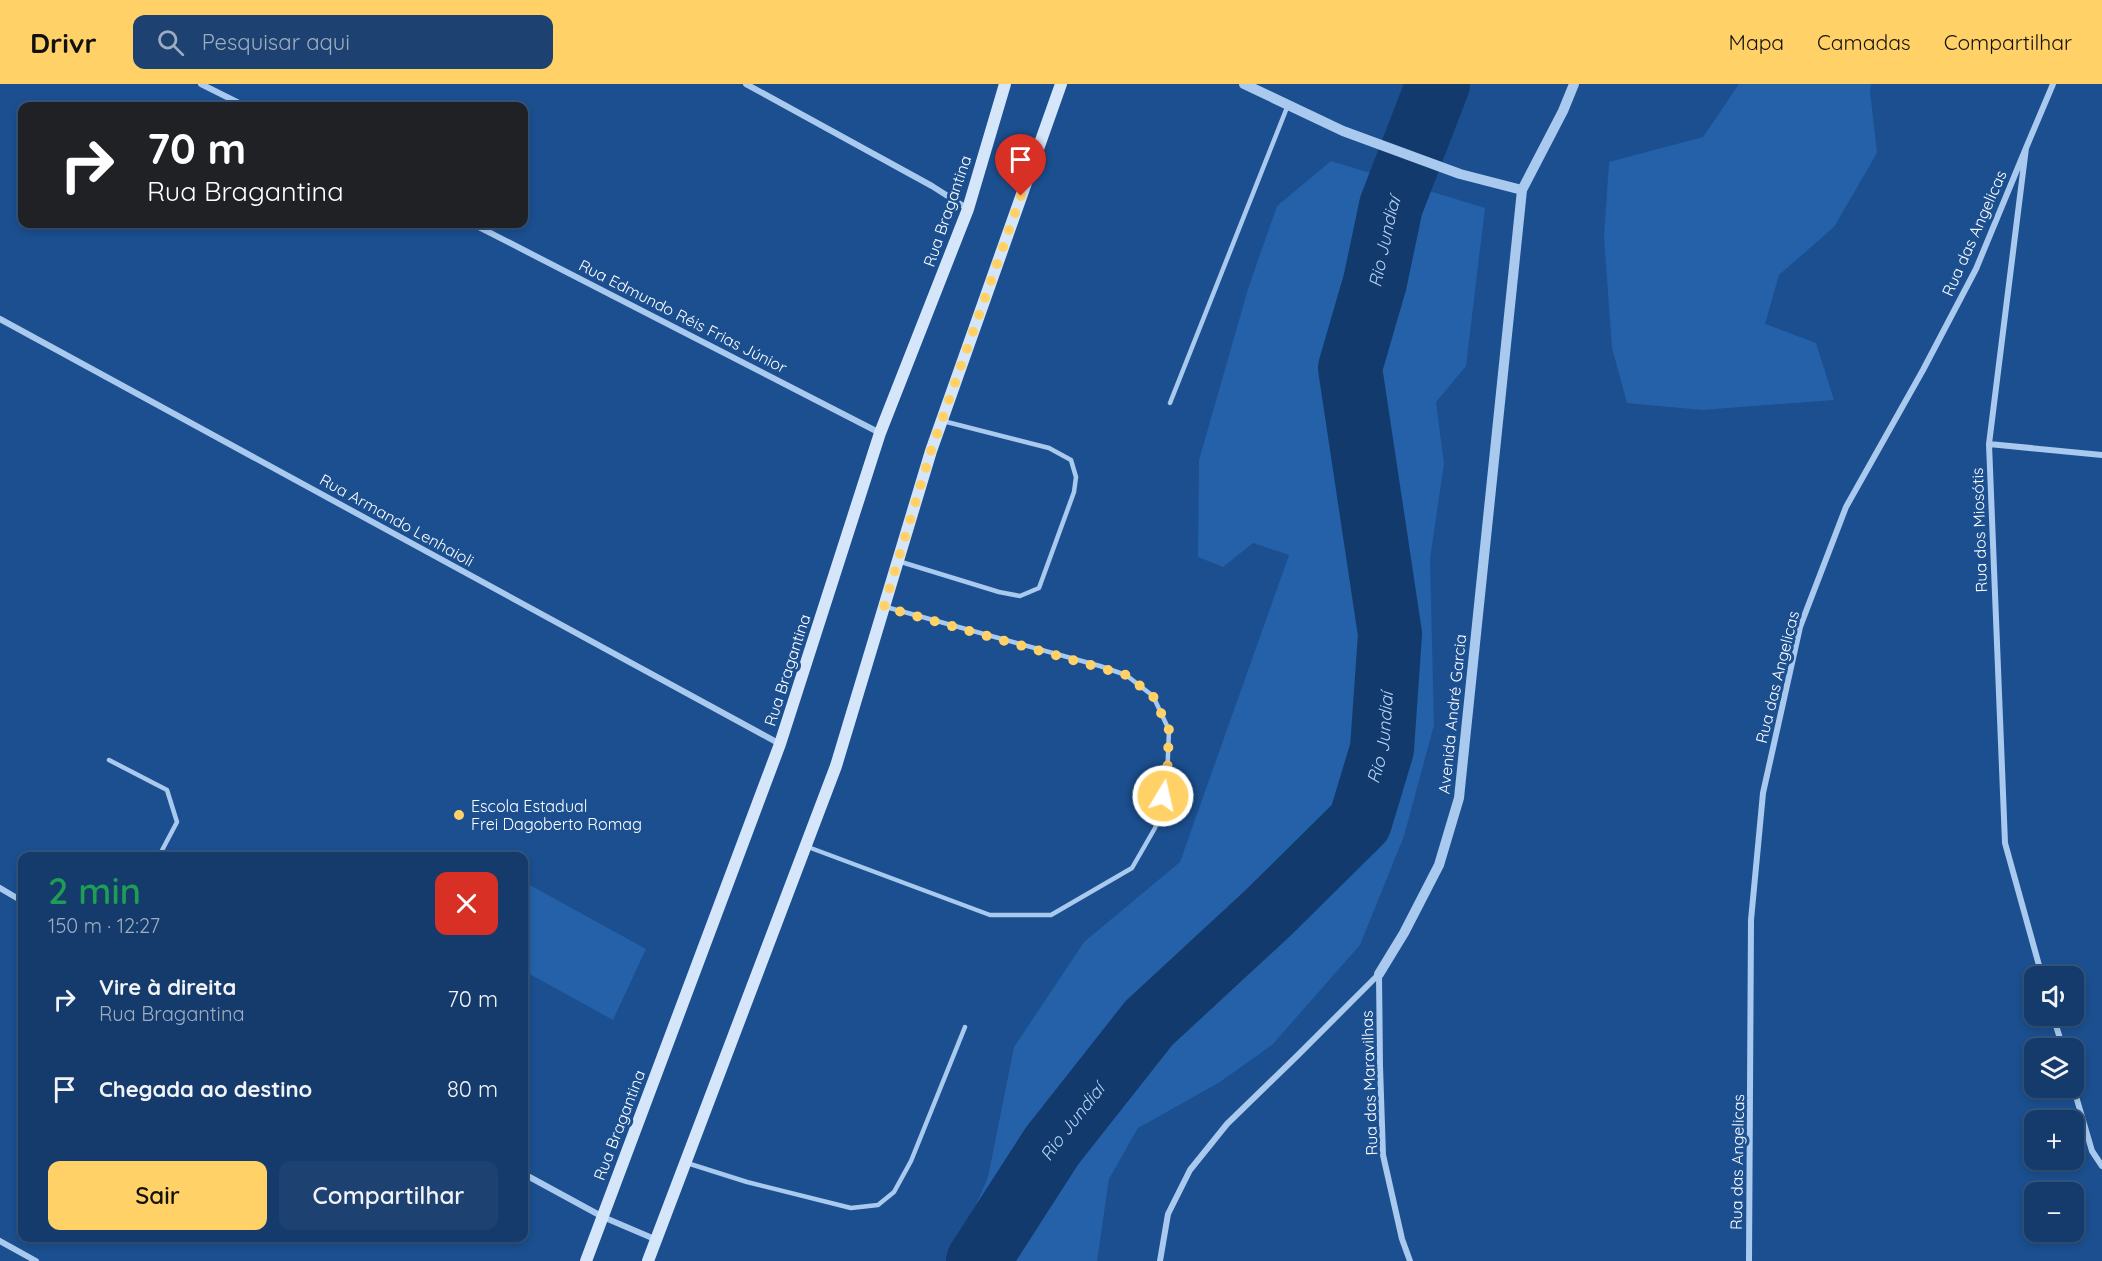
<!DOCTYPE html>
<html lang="pt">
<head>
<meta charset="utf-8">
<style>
	:root { --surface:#143b6b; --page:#1d4271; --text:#f1f3f6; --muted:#9dadc1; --line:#33557e; --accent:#ffd166 }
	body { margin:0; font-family:Quicksand,sans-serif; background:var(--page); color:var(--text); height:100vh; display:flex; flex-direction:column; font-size:22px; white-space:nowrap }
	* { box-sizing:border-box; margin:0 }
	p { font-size:20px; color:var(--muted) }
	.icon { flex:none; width:33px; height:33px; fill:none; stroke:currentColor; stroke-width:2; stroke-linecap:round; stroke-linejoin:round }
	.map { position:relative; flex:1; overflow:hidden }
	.drawer { position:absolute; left:18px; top:768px; width:510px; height:390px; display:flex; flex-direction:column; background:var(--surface); border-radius:12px; box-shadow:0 3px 9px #0003,0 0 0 2px var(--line) }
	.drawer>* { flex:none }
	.banner { position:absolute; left:18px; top:18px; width:510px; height:126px; border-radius:12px; box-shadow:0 3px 9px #0003,0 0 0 2px var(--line); background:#202124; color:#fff; overflow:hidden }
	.buttons { position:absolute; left:2024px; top:882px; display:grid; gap:12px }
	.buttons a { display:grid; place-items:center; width:60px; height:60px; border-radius:12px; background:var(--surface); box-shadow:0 3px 9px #0003,0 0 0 2px var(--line); font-size:30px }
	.pin { position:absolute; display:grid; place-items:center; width:51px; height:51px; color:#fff; margin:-62px -26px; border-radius:50% 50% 50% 0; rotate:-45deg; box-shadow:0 0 6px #0007 }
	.pin .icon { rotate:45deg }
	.me { position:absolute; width:66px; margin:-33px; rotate:9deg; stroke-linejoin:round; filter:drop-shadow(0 0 4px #0008) }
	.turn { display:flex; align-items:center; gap:21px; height:126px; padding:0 30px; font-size:27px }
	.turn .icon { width:78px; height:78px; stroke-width:2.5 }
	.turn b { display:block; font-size:42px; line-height:51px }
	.round { display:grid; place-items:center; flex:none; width:63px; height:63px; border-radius:12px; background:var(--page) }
	.head { display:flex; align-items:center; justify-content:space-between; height:102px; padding:0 30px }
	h1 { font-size:36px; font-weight:600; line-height:45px; color:#1e9e55 }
	.button { display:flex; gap:12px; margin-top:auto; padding:12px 30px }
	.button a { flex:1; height:69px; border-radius:12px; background:var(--accent); color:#111; font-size:24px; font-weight:600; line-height:69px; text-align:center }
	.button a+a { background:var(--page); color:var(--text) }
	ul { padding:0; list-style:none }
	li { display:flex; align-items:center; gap:18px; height:90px; padding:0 30px }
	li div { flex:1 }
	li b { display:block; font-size:22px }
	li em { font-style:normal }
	header { display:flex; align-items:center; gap:36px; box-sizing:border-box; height:84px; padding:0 30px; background:var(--accent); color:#111 }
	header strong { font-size:28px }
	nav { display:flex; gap:33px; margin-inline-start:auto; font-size:21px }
	.search { width:420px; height:54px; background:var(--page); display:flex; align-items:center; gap:15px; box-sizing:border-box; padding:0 21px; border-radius:12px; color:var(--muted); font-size:22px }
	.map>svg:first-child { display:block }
	.green { fill:#2461a8 }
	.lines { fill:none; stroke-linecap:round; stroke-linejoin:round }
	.river { stroke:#123a6d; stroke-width:64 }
	.service { stroke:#a9c9ee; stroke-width:4.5 }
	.minor { stroke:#a9c9ee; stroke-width:6 }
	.tertiary { stroke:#a9c9ee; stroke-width:10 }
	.secondary { stroke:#d6e6fa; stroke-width:12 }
	.route { stroke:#ffd166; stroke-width:10; stroke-dasharray:0 18 }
	.poi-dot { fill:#ffd166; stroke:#1b4f8f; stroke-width:2 }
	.labels { text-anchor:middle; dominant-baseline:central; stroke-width:6; stroke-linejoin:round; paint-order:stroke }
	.street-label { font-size:16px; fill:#fff; stroke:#1b4f8f }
	.poi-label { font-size:16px; fill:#fff; stroke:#1b4f8f; text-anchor:start }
	.water-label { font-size:18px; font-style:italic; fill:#b5d3f5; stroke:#1b4f8f }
</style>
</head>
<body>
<header>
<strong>Drivr</strong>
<div class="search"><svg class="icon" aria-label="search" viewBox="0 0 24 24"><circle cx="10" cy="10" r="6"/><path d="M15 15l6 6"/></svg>Pesquisar aqui</div>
<nav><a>Mapa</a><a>Camadas</a><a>Compartilhar</a></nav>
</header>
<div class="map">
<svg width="2102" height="1177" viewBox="0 0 2102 1177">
	<rect width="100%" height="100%" fill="#1b4f8f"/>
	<path class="green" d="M1739,0H1871L1870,7L1877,69L1834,143L1779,191L1765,240L1816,259L1834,316L1702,326L1627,319L1612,264L1604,153L1609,78L1703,53Z
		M1331,77L1485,124L1466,282L1436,318L1444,380L1430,475L1434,641L1404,752L1360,861L1272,961L1220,998L1138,1044L1109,1095L1097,1177H952L988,1093L1014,963L1084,858L1180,778L1289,471L1253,459L1223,483L1198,473L1199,376L1248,205L1277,122Z
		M528,800L646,865L613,936L524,887V810Z"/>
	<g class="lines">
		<path class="river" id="s1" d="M978,1177L1052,1062L1149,939L1269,828L1360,738L1382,665L1390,550L1350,284L1375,198L1391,122L1438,0"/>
		<path class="service" d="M1170,319L1288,21
			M898,477L999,508L1020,512L1039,504L1074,408L1076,393L1071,376L1049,364L943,337
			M109,676L167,706L177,738L159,772
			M808,763L990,831H1051L1132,784L1155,744L1167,696L1169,646L1153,612L1126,591L1100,582L886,523
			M687,1079L747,1098L851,1124L878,1121L894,1108L911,1077L965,943"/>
		<path class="minor" d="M201,0L245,22
			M746,0L932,102L968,125
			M473,140L880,349
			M0,235L780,660
			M1989,360L2102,371
			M0,804L22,817
			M1379,890L1380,982L1383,1071L1402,1155L1410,1177
			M2042,892L2005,759L1989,360L2026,64L2053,0
			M2053,932L2063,964
			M2073,1002L2092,1067L2102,1082
			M524,1090L603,1133L657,1156
			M0,1157L36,1177
			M1160,1177L1168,1130L1190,1086L1227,1040L1298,971L1379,890
			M1749,1177L1751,836L1763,709L1800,543L1846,423L1923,286L1976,185L2026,64"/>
		<path class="tertiary" d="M1244,0L1343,47L1460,90L1522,106
			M1379,890L1404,849L1439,781L1459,714L1522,106L1563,27L1574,0"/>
		<path class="secondary" d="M586,1177L780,660L880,349L968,125L1005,0
			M648,1177L836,682L931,367L1061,0"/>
	</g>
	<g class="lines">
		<path class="route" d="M1021,112L931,367L884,523L1126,591L1153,612L1169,646L1167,696L1163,712"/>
	</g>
	<circle class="poi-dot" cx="459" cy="731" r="6"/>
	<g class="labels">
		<g class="street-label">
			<text transform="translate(947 127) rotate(-71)">Rua Bragantina</text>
			<text transform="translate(1974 149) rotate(-66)">Rua das Angelicas</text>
			<text transform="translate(683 232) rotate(27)">Rua Edmundo Réis Frias Júnior</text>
			<text transform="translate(397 436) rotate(29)">Rua Armando Lenhaioli</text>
			<text transform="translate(1979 446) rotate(-92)">Rua dos Miosótis</text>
			<text transform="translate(787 586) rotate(-72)">Rua Bragantina</text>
			<text transform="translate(1777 593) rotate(-76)">Rua das Angelicas</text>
			<text transform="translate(1452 630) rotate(-84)">Avenida André Garcia</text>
			<text transform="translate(1369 999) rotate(-92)">Rua das Maravilhas</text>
			<text transform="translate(619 1041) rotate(-69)">Rua Bragantina</text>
			<text transform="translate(1737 1078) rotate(-89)">Rua das Angelicas</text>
		</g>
		<g class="poi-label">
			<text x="471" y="722">Escola Estadual<tspan x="471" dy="18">Frei Dagoberto Romag</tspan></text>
		</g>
		<g class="water-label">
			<text stroke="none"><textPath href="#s1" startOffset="1176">Rio Jundiaí</textPath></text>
			<text stroke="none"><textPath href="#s1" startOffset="672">Rio Jundiaí</textPath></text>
			<text stroke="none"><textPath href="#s1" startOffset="168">Rio Jundiaí</textPath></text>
		</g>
	</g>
</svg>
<div class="buttons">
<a><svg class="icon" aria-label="sound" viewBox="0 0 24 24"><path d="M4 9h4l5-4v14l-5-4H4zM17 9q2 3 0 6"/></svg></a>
<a><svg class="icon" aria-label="layers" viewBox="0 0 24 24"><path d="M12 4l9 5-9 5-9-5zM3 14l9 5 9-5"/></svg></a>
<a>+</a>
<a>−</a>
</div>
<div class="pin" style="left:1021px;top:112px;background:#d93025"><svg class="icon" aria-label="arrive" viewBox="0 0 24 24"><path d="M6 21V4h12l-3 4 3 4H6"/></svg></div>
<svg class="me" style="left:1163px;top:712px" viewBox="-20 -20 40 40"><circle r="17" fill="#ffd166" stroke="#fff" stroke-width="3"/><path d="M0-11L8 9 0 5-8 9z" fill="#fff"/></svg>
<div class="banner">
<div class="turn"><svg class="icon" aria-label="right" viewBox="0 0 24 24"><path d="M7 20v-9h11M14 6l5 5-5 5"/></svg><div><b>70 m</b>Rua Bragantina</div></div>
</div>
<section class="drawer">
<div class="head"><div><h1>2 min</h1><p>150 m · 12:27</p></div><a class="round" style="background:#d93025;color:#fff"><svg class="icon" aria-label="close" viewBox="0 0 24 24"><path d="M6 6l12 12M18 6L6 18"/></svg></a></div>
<ul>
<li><svg class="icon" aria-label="right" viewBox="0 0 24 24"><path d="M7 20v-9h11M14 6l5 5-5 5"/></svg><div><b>Vire à direita</b><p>Rua Bragantina</p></div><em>70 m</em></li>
<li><svg class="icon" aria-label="arrive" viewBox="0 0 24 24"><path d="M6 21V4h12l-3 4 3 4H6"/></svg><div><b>Chegada ao destino</b></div><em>80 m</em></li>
</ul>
<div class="button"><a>Sair</a><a>Compartilhar</a></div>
</section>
</div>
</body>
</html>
